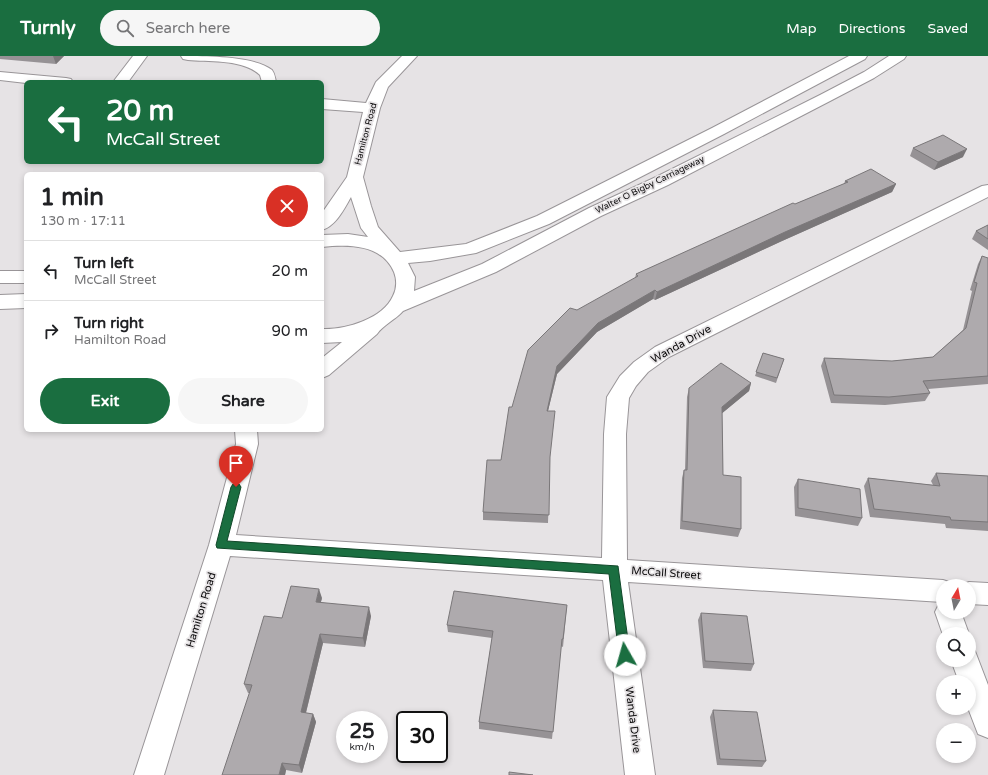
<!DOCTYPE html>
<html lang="en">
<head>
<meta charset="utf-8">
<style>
	:root { --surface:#fff; --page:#f6f6f6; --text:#202124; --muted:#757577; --line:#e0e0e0; --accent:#1a6e40 }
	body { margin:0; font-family:"Varela Round",sans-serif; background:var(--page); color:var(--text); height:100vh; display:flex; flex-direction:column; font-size:15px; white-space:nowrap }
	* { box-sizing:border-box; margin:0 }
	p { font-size:13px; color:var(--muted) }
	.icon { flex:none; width:22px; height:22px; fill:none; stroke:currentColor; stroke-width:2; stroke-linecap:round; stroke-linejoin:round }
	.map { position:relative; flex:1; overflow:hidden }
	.panel { position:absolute; left:24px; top:116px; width:300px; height:260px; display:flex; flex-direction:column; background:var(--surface); border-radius:6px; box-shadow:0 2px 6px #0003 }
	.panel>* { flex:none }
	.banner { position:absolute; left:24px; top:24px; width:300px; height:84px; border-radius:6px; box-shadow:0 2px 6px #0003; background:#1a6e40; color:#fff; overflow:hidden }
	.needle { width:26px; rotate:10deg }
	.tools { position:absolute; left:936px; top:523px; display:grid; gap:8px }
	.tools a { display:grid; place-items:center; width:40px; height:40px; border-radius:50%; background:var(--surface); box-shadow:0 2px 6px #0003; font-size:20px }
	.speed { position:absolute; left:336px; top:655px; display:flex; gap:8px; font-size:20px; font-weight:700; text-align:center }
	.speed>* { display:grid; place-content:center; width:52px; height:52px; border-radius:50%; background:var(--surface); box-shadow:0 2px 6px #0003; line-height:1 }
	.speed small { font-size:10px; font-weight:400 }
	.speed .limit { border:2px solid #111; border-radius:6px; background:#fff; color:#111 }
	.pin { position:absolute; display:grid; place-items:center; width:34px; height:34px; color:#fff; margin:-41px -17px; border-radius:50% 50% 50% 0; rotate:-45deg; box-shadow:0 0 4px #0007 }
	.pin .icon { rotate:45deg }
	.me { position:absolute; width:44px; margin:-22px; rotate:353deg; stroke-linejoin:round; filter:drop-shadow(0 0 3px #0008) }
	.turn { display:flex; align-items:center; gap:14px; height:84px; padding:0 16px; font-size:18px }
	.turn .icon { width:52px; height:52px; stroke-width:2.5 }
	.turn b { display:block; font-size:28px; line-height:34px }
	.round { display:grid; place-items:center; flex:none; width:42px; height:42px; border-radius:21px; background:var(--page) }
	.headline { display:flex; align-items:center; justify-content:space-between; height:68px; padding:0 16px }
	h1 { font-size:24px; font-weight:700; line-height:30px }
	.action { display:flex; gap:8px; margin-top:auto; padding:8px 16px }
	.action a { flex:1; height:46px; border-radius:24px; background:var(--accent); color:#fff; font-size:16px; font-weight:700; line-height:46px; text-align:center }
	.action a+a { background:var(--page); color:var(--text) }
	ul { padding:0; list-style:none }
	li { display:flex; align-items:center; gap:12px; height:60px; padding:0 16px; border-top:1px solid var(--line) }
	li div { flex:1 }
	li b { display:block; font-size:15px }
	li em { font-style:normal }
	header { display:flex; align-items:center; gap:24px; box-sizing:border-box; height:56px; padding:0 20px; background:var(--accent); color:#fff }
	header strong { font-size:19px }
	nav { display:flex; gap:22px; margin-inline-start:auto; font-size:14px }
	.search { width:280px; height:36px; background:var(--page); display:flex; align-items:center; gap:10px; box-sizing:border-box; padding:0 14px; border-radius:22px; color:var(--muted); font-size:15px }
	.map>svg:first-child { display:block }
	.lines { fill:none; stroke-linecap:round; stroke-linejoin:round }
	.minor-casing { stroke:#999598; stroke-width:2 }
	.minor { fill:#fff; fill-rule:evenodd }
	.wall { fill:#969295 }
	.shaded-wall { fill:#7a7779 }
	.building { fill:#aeaaad; stroke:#7a7779 }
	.route { fill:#1a6e40; stroke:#11482a }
	.labels { text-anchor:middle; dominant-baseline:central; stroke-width:3.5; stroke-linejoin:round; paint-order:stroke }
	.far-street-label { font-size:9px; fill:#0c0b0c; stroke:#e6e3e5 }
	.street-label { font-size:11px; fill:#0c0b0c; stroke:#e6e3e5 }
</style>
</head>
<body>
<header>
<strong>Turnly</strong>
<div class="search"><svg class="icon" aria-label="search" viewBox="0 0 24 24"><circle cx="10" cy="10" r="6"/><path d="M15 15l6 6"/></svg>Search here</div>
<nav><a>Map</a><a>Directions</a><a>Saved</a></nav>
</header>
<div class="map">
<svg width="988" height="719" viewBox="0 0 988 719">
	<rect width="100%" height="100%" fill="#e6e3e5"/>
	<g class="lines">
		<g class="minor-casing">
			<path id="minor" d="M133,0H147L128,26H113Z
				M181,0C205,0 255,0 272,14C275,18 275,22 276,26H262L260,19C243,3 210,6 188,4L183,3Z
				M402,0H417L388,31L380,52L363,121L371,150L378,171L400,196L466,188L537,160L712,72L849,0H867L865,3L724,78L549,168L476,197L430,205L408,207L415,221L414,235L482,208L589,152L656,121L820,39L864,16L889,0H906L904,3L874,22L830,45L668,129L601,160L496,216L403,255C395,264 383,269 377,278L329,319L322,322V302L342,286L322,287V273C345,274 383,263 393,240C397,232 397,224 394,216C382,188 348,188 322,191V179L348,178L368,181L361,172L351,141C344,153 336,170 322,174V157L347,121L363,56L322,53V43L366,47L376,26Z
				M0,16L66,22L71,23L73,26L26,27L0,24Z
				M988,129V141L669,301L648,316L636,330L629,342L626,378L627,504L943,524L952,527L954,530H943V556H961L969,578V579H943L935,556L939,548L942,546L628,526L655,719H625L603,524L230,500L164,719H134L209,489L236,388L235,374H257L258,388L236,479L602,502L604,378L607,341L620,320L634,306L655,291L982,130Z
				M0,215H26V227H0Z
				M26,238V252L0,253V239Z
				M969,526L988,527V549L969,548V530H959Z
				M969,593L975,595L988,629V682L978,678L968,652L969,626H959L951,604H969Z"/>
		</g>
		<use href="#minor" class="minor"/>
	</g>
	<path class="wall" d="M0,0H64L56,8L0,3Z
		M913,92L963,101L934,114L910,100Z
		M845,125L896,128L892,136L782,185L655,244L653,243L597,276L557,318L548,355L550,404L548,467L483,464V456L501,404L512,351L635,222L636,218L795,148L844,128Z
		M988,169V194L972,183L976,175Z
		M982,200L988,202V328L928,333L930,337L925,345L885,349L831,347L821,310L824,302L892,305L933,301L963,274L972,235L970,234L978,208Z
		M763,297L784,303L776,327L755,320Z
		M751,327L749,335L722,357L723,419L741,473L738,481L680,473L682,422L684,414H685L687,341L689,332Z
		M936,417L988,420V475L946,472L945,468L870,461L864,430L868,422L933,429L931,425Z
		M798,423L862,462L858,470L795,460L794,431Z
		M322,542L321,546L371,560L365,591L323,587L306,657L313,658L316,666L302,717L286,714L285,719L250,637H248L244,628Z
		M567,549L563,591L561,590L552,683L479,673V666L492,582L448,576L447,569Z
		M701,557L754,608L751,615L703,612L698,564Z
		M713,654L766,705L762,711L717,709L710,661Z"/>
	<path class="shaded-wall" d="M53,0H64L56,8Z
		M967,93L963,101L934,114L938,106Z
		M896,128L892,136L782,185L655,244L657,236L785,176Z
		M655,234L653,243L597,276L557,318L546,363L547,355L557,310L598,267Z
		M751,327L749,335L720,359L722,351Z
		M319,533L322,542L318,555L316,546Z
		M369,551L371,560L365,591L363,582Z
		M320,578L323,587L304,664L301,656Z
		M313,658L316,666L302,717L299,709Z
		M282,707L286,714L285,719H279Z"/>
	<path class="building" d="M943,79L967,93L938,106L913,92Z
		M871,113L896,128L785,176L657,236L655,234L598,267L557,310L547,355H555L550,401L549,459L483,456L487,404H501L509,351H512L528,294L570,252L577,254L638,220L636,218L793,147L795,148L848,126L845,125Z
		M988,169V183L976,175Z
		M982,200L988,202V320L923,325L930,337L889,341L834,339L824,302L892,305L933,301L966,272L977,227L974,226Z
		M763,297L784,303L777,322L756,316Z
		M721,307L751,327L722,351L723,419L741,421V473L682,465L684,414H687L689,332Z
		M936,417L988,420V466L951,464L950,461L874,453L868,422L940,430Z
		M798,423L860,433L862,462L798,452Z
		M291,530L319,533L316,546L369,551L363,582L320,578L301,656L313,658L299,709L282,707L279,719H222L252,629L244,628L264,560L282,562Z
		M454,535L567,549L563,583H562L553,676L479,666L493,575L447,569Z
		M701,557L747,560L754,608L705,605Z
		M713,654L757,656L766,705L720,703Z
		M509,716L533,719H509Z"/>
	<path class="route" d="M236,427L239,428L241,431L227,485L618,510L630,599L629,603L625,605L621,603L619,599L609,518L217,492L216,489L231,431L233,428Z"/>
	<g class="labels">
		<g class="far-street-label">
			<text transform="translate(366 78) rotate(-75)">Hamilton Road</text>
			<text transform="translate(650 129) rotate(-26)">Walter O Bigby Carriageway</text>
		</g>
		<g class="street-label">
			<text transform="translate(681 288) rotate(-29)">Wanda Drive</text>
			<text transform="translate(666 517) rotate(4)">McCall Street</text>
			<text transform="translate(201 554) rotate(-73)">Hamilton Road</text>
			<text transform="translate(633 664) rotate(83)">Wanda Drive</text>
		</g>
	</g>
</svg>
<div class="tools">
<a><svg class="needle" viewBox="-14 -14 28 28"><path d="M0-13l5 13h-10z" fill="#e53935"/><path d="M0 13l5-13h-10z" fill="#757577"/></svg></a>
<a><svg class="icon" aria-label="search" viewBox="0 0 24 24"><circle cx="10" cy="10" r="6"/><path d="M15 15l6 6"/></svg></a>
<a>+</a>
<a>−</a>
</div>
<div class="speed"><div>25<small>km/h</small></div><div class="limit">30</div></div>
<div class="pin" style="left:236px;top:431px;background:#d93025"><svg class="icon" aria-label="arrive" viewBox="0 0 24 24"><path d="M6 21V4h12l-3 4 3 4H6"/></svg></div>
<svg class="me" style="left:625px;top:599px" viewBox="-20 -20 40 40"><circle r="19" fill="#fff"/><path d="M0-13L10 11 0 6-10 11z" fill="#1a6e40"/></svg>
<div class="banner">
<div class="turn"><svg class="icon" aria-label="left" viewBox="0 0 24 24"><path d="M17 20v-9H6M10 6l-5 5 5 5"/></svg><div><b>20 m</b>McCall Street</div></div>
</div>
<section class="panel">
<div class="headline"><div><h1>1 min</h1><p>130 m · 17:11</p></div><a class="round" style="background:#d93025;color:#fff"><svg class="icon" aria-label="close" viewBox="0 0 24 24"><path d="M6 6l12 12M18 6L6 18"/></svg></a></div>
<ul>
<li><svg class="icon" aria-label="left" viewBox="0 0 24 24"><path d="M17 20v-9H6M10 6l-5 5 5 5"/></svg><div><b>Turn left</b><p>McCall Street</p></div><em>20 m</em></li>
<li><svg class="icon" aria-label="right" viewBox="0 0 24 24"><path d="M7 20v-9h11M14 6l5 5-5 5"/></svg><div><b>Turn right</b><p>Hamilton Road</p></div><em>90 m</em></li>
</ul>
<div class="action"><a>Exit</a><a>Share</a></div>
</section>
</div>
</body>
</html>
